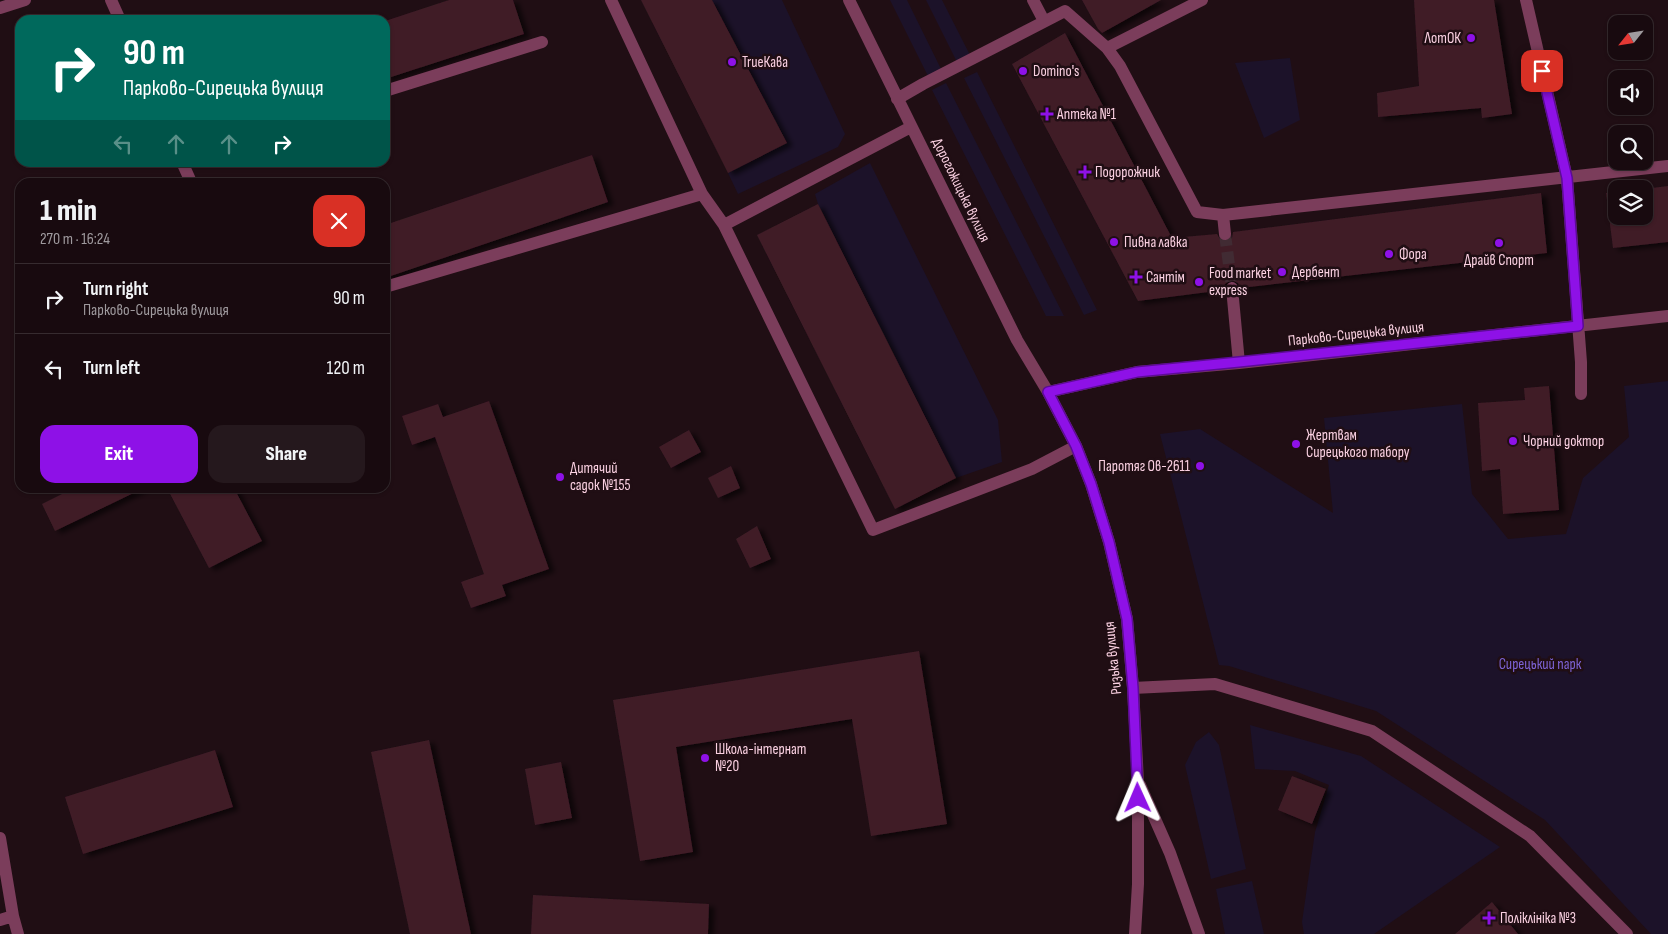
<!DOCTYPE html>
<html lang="en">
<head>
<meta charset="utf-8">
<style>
	:root { --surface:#180a0f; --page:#25181d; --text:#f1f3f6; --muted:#9f9a9e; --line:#362b2f; --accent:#8e11e7 }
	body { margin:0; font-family:"Sofia Sans Condensed",sans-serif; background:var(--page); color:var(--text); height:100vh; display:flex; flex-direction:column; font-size:19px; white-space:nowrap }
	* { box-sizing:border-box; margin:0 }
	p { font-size:16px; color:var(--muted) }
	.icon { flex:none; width:28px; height:28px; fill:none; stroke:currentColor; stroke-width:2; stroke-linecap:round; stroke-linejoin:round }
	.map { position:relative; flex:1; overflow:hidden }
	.side { position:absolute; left:15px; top:178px; width:375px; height:315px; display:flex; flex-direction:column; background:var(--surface); border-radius:15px; box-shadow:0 1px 4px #0004,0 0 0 1px var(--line) }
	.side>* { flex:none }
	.guide { position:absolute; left:15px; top:15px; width:375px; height:152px; border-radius:15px; box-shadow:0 1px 4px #0004,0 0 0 1px var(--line); background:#00695c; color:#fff; overflow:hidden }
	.needle { width:32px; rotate:240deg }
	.fabs { position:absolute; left:1608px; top:15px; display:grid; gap:10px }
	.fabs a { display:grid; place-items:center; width:45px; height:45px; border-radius:10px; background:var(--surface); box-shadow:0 1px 4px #0004,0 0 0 1px var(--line); font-size:25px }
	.pin { position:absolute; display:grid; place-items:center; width:42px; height:42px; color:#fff; margin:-21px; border-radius:10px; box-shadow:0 2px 8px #0006 }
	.me { position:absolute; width:55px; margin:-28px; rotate:359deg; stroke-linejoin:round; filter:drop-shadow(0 0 4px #0008) }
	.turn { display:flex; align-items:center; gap:18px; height:105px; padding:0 25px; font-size:22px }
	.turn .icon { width:65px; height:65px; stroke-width:2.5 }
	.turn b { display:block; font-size:35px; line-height:42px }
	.lanes { display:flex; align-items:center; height:48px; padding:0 25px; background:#0003; justify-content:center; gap:25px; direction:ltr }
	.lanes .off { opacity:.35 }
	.round { display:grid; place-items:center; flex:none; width:52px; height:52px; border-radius:15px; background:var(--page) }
	.head { display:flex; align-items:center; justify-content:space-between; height:85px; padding:0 25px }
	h1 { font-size:30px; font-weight:800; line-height:38px }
	.button { display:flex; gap:10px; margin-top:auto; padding:10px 25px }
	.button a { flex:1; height:58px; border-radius:15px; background:var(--accent); color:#fff; font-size:20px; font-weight:800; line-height:58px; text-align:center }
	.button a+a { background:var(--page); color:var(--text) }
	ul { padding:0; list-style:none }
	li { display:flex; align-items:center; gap:15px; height:70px; padding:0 25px; border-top:1px solid var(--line) }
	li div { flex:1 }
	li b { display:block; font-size:19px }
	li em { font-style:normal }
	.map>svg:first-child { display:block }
	.green { fill:#1c1229 }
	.building { fill:#3f1c27; filter:url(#shadow) }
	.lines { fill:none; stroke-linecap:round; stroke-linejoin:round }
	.minor-tunnel { stroke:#412b33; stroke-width:12; stroke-dasharray:12 6; stroke-linecap:butt }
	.minor { stroke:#7b3d5b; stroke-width:12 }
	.route-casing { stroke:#5c0b96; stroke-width:12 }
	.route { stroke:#8e11e7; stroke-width:9 }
	.poi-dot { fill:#8e11e7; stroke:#200e14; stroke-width:2 }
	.labels { text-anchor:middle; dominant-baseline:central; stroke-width:5; stroke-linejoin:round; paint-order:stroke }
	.poi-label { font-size:15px; fill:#fbd1e2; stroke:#200e14; text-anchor:start }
	.street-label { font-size:15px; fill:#fbd1e2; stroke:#200e14 }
	.park-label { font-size:15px; fill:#7d63d6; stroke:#200e14 }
</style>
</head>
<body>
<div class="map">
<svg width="1668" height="934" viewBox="0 0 1668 934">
	<defs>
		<filter id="shadow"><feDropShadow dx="5.5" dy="3" stdDeviation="2.5" flood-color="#0009"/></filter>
	</defs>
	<rect width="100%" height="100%" fill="#200e14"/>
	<path class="green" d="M712,0H782L845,134L838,147L738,194L728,173L787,143Z
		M890,0H907L941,69L928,76Z
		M926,0H942L970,55L957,62Z
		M1290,58L1300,120L1264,138L1235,63Z
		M977,72L1097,310L1084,315L964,78Z
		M946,83L1064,316H1046L932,90Z
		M870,163L998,420L1002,462L956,478L818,204L815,194Z
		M1668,381V934H1651L1545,820L1376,711L1229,666L1219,665L1160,434L1200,429L1333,513L1324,418L1462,404L1472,494L1508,539L1566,534L1583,478L1629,437L1624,386Z
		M1250,725L1361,756L1500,847L1374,934H1304L1302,922L1315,832L1329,785L1295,771L1255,769Z
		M1209,732L1219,745L1246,869L1211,879L1185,765L1196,742Z
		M1252,881L1264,934H1225L1216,889Z"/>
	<path class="building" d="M449,0H513L524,34L385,79V21Z
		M641,0H712L787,143L728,173Z
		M1082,0H1161L1102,33L1098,29Z
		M1414,0H1494L1512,114L1482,118L1481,108L1378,117L1377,93L1419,86Z
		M1065,33L1172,238L1217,234L1221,241L1226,242L1232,238L1233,232L1541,193L1547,253L1240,288L1238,283L1231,280L1225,284L1224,290L1138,301L1012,64Z
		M592,155L608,202L385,278V225Z
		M1668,186V242L1613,248L1606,193L1616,192V216H1644V189Z
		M818,204L956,478L895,509L757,235Z
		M1549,386L1559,510L1503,514L1500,469L1482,471L1478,403L1525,400L1524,388Z
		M489,401L549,569L502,585L506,596L471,608L461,582L484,574L435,437L412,445L402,416L438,404L443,417Z
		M689,430L701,452L671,468L659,447Z
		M731,466L740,488L718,498L708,478Z
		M74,488H144L55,531L42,504Z
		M167,488H234L262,541L209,568Z
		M757,526L771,559L750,568L736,539Z
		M919,651L947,824L871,836L852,719L676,747L693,852L640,861L613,700Z
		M429,740L471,934H410L371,752Z
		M215,750L233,807L83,854L65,797Z
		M561,762L572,818L535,825L525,769Z
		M1292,776L1326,789L1312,824L1278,810Z
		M533,895L709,904L708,934H531Z
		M1492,902L1518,934H1455Z"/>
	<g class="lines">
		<path class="minor-tunnel" d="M1225,234L1232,288"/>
		<path class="minor" d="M111,0L120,20
			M611,0L702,194L724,225L873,530L1032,469L1076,446
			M849,0L1017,340L1048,392L1076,446L1091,484L1109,542L1127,619L1133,688L1138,781V884L1135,934
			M1033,0L1044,21
			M1526,0L1567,178L1581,362V394
			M0,8L25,0
			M1107,48L1202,0
			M385,91L542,42
			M897,99L923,84L1065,11L1107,48L1120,66L1197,212L1223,215L1668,166
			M182,162L191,182
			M1223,215L1225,234
			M724,225L911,127
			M385,287L702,194
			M1232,288L1239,363
			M1048,392L1137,372L1239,363L1668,316
			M1133,688L1215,684L1372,731L1530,836L1627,934
			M1140,785L1170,853L1199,934
			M0,838L13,916
			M0,920L13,916L18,934"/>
	</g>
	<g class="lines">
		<g class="route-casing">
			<path id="route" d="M1138,798L1133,688L1127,619L1109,542L1091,484L1076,446L1048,392L1137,372L1239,362L1578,326L1567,178L1542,71"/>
		</g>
		<use href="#route" class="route"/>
	</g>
	<g class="poi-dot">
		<circle cx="1471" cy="38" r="5"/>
		<circle cx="732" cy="62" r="5"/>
		<circle cx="1023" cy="71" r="5"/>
		<path d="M1044.5 106.5h5v5h5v5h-5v5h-5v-5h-5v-5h5z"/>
		<path d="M1082.5 164.5h5v5h5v5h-5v5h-5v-5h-5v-5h5z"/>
		<circle cx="1114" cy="242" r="5"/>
		<circle cx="1499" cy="243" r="5"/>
		<circle cx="1389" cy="254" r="5"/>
		<circle cx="1282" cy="272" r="5"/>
		<path d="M1133.5 269.5h5v5h5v5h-5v5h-5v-5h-5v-5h5z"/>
		<circle cx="1199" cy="282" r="5"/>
		<circle cx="1513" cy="441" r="5"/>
		<circle cx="1296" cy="444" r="5"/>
		<circle cx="1200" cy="466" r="5"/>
		<circle cx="560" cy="477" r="5"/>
		<circle cx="705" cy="758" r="5"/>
		<path d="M1486.5 910.5h5v5h5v5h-5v5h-5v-5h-5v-5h5z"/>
	</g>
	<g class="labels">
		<g class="poi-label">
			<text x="1461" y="38" text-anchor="end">ЛотОК</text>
			<text x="742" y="62">TrueКава</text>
			<text x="1033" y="71">Domino's</text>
			<text x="1057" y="114">Аптека №1</text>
			<text x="1095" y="172">Подорожник</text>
			<text x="1124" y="242">Пивна лавка</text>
			<text x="1399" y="254">Фора</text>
			<text x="1499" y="260" text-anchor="middle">Драйв Спорт</text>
			<text x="1292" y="272">Дербент</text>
			<text x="1209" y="273">Food market<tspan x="1209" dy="17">express</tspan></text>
			<text x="1146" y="277">Сантім</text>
			<text x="1306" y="435">Жертвам<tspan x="1306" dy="17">Сирецького табору</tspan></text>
			<text x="1523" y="441">Чорний доктор</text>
			<text x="1190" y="466" text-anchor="end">Паротяг Ов-2611</text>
			<text x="570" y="468">Дитячий<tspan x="570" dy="17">садок №155</tspan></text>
			<text x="715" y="749">Школа-інтернат<tspan x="715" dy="17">№20</tspan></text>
			<text x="1500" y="918">Поліклініка №3</text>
		</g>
		<g class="street-label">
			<text transform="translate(961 190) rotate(64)">Дорогожицька вулиця</text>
			<text transform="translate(1356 334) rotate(-6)">Парково-Сирецька вулиця</text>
			<text transform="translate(1113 658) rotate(-96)">Ризька вулиця</text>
		</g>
		<g class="park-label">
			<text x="1540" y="664">Сирецький парк</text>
		</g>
	</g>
</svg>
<div class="fabs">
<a><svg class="needle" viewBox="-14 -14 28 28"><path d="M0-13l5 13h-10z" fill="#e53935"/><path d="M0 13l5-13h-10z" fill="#9f9a9e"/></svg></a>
<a><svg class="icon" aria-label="sound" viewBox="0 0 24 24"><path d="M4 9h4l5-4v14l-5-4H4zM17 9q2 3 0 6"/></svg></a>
<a><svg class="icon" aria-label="search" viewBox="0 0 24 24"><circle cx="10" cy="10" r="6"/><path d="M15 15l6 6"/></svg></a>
<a><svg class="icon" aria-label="layers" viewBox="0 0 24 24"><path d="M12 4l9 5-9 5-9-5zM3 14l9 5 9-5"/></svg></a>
</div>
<div class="pin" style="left:1542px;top:71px;background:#d93025"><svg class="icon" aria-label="arrive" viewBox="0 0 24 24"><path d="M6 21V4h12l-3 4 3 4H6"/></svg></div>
<svg class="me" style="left:1138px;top:798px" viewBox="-20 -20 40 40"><path d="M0-17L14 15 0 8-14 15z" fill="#8e11e7" stroke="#fff" stroke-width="4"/></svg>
<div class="guide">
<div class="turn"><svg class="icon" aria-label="right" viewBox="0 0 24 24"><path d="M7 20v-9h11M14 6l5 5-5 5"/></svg><div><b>90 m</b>Парково-Сирецька вулиця</div></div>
<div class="lanes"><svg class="icon off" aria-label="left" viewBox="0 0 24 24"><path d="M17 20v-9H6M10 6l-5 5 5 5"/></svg><svg class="icon off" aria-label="ahead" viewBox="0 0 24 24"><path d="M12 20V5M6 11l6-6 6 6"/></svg><svg class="icon off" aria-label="ahead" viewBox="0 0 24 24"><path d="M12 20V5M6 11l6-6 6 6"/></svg><svg class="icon" aria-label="right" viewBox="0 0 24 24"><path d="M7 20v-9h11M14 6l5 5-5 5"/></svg></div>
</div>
<section class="side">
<div class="head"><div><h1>1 min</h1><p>270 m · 16:24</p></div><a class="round" style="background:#d93025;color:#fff"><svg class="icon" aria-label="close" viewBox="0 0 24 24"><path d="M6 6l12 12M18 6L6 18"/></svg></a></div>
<ul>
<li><svg class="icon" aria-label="right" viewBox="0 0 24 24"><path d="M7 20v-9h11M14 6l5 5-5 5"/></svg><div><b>Turn right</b><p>Парково-Сирецька вулиця</p></div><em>90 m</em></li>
<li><svg class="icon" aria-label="left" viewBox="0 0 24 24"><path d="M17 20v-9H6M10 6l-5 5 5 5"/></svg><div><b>Turn left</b></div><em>120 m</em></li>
</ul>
<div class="button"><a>Exit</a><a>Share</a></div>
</section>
</div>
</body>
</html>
